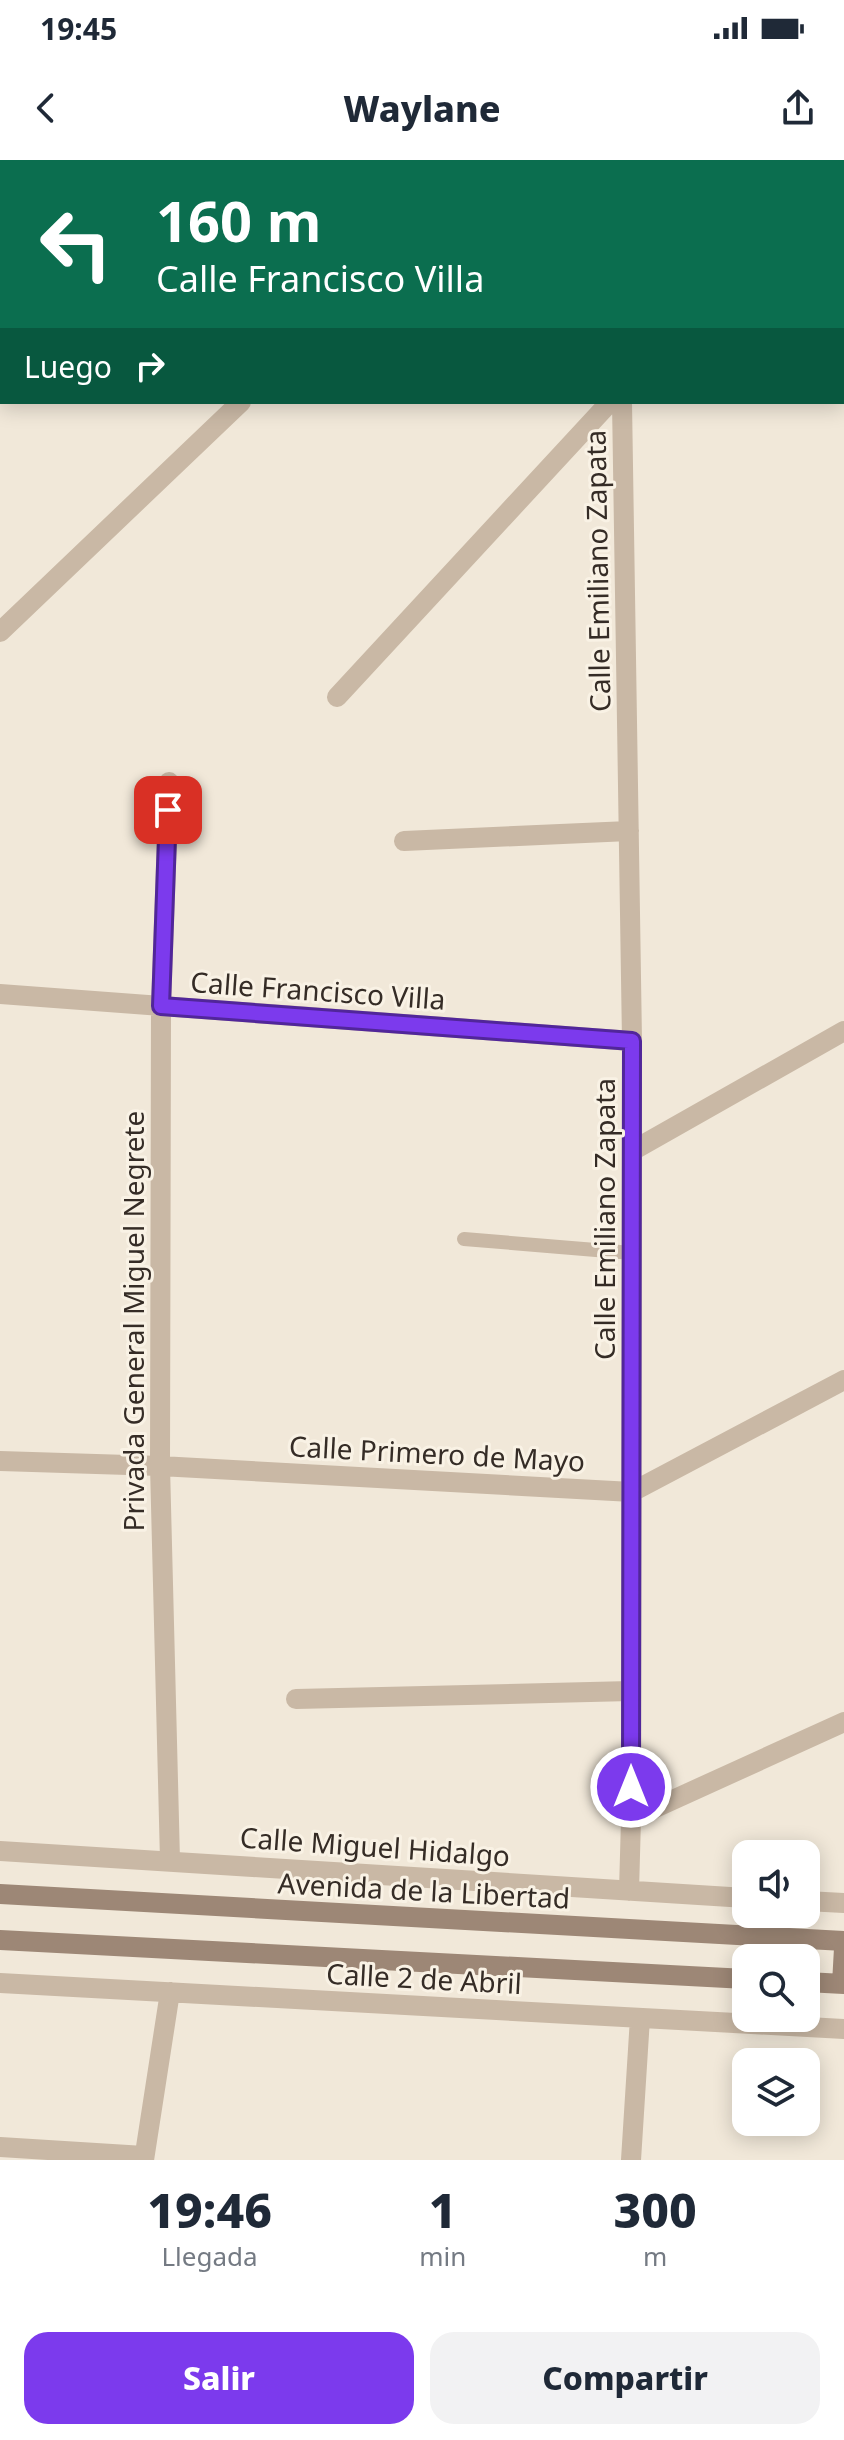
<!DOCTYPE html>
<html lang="es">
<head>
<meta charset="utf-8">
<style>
	:root { --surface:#fff; --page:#f2f2f3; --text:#1f2937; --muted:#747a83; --accent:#7c3aed }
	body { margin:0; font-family:"Noto Sans",sans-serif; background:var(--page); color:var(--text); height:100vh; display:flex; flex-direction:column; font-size:30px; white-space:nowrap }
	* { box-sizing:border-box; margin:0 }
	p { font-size:26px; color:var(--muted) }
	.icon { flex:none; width:44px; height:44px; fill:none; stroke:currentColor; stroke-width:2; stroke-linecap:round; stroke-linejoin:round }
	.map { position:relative; height:2000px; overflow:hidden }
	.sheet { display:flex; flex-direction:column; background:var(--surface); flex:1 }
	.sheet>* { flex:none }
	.banner { position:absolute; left:0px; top:0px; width:844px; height:244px; box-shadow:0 4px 20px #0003; background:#0b6e4f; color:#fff; overflow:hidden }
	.controls { position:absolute; left:732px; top:1680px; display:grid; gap:16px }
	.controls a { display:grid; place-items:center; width:88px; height:88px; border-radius:16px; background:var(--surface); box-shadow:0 4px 20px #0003; font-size:40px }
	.pin { position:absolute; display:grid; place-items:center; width:68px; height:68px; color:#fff; margin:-34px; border-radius:16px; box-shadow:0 4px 12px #0006 }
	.me { position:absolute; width:88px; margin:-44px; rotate:0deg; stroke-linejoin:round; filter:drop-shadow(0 0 6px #0008) }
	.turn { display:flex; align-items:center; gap:28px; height:168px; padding:0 24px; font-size:36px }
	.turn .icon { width:104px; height:104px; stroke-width:2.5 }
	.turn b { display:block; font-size:56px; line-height:68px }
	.then { display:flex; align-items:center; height:76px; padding:0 24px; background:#0003; gap:16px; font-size:30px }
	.eta { display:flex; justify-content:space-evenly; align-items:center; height:136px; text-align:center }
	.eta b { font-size:48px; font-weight:800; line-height:56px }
	.cta { display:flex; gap:16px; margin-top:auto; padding:16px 24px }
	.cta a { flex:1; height:92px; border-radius:24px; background:var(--accent); color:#fff; font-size:32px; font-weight:800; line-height:92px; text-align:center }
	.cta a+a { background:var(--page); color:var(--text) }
	.status { display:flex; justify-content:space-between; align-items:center; height:56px; padding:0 40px; background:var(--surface); direction:ltr }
	.status svg { height:22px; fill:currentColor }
	header { display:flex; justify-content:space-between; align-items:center; height:104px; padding:0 24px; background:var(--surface); font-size:36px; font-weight:800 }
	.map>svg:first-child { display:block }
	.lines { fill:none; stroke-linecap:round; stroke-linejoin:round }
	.lane { stroke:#c9b8a5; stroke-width:14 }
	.street { stroke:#c9b8a5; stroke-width:20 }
	.secondary { stroke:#9d8776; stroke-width:20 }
	.route-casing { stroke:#51269a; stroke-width:20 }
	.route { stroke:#7c3aed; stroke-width:14 }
	.labels { text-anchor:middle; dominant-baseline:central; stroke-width:6; stroke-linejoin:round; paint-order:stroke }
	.street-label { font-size:28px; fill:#352c26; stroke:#f9f2e5 }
</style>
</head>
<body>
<div class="status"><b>19:45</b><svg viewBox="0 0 49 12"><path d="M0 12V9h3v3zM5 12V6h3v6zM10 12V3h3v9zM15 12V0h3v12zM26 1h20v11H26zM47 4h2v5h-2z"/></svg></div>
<header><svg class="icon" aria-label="back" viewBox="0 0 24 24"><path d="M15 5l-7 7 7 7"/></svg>Waylane<svg class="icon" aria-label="share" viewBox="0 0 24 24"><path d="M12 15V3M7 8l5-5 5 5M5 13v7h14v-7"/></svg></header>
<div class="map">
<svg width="844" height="2000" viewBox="0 0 844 2000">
	<rect width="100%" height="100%" fill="#f1e8d9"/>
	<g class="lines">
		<path class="lane" d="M464,1079L632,1093"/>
		<path class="street" d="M492,2L494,0
			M0,17L2,19
			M622,242L632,881L631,1659L629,1731
			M0,472L241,242
			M337,537L610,242
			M169,622L161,846L160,1306L170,1700
			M404,681L629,671
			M0,834L632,881
			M632,991L844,871
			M0,1301L160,1306L632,1332L844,1220
			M296,1539L631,1531
			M631,1659L844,1562
			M0,1691L746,1738
			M806,1741L844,1743
			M0,1823L844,1869
			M0,1987L144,1996
			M144,2000L170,1832
			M631,2000L640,1858"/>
		<path class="secondary" d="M743,0L746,2
			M811,0L813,2
			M842,28L844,29
			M842,92L844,94
			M0,1734L844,1781
			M0,1780L746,1819
			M806,1822L844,1824
			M842,1824L844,1788"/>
	</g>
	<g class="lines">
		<g class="route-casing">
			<path id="route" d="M168,650L161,846L632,881L631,1627"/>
		</g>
		<use href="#route" class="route"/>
	</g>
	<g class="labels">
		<g class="street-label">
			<text transform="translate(597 411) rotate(-91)">Calle Emiliano Zapata</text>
			<text transform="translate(318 830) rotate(4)">Calle Francisco Villa</text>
			<text transform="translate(604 1059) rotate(-90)">Calle Emiliano Zapata</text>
			<text transform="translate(133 1161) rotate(-90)">Privada General Miguel Negrete</text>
			<text transform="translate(437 1293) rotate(3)">Calle Primero de Mayo</text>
			<text transform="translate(375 1686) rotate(4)">Calle Miguel Hidalgo</text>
			<text transform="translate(424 1730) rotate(3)">Avenida de la Libertad</text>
			<text transform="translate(424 1818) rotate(3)">Calle 2 de Abril</text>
		</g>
	</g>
</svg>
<div class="controls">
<a><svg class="icon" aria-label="sound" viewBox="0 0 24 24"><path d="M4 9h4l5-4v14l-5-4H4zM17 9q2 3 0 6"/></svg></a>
<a><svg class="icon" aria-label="search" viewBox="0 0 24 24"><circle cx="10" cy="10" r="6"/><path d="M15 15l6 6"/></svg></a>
<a><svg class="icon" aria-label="layers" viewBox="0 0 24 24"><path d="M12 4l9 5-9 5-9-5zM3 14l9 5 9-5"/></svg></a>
</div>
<div class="pin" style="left:168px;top:650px;background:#d93025"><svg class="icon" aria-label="arrive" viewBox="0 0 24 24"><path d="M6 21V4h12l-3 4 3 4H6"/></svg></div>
<svg class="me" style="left:631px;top:1627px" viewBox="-20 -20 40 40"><circle r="17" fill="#7c3aed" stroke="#fff" stroke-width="3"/><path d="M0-11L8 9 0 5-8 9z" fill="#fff"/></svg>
<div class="banner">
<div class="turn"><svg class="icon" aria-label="left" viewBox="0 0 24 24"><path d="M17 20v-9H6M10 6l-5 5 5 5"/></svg><div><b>160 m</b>Calle Francisco Villa</div></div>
<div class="then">Luego<svg class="icon" aria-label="right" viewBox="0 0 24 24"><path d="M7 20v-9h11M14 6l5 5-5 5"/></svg></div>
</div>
</div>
<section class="sheet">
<div class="eta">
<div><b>19:46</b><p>Llegada</p></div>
<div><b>1</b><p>min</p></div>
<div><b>300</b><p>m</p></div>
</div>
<div class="cta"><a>Salir</a><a>Compartir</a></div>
</section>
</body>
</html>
